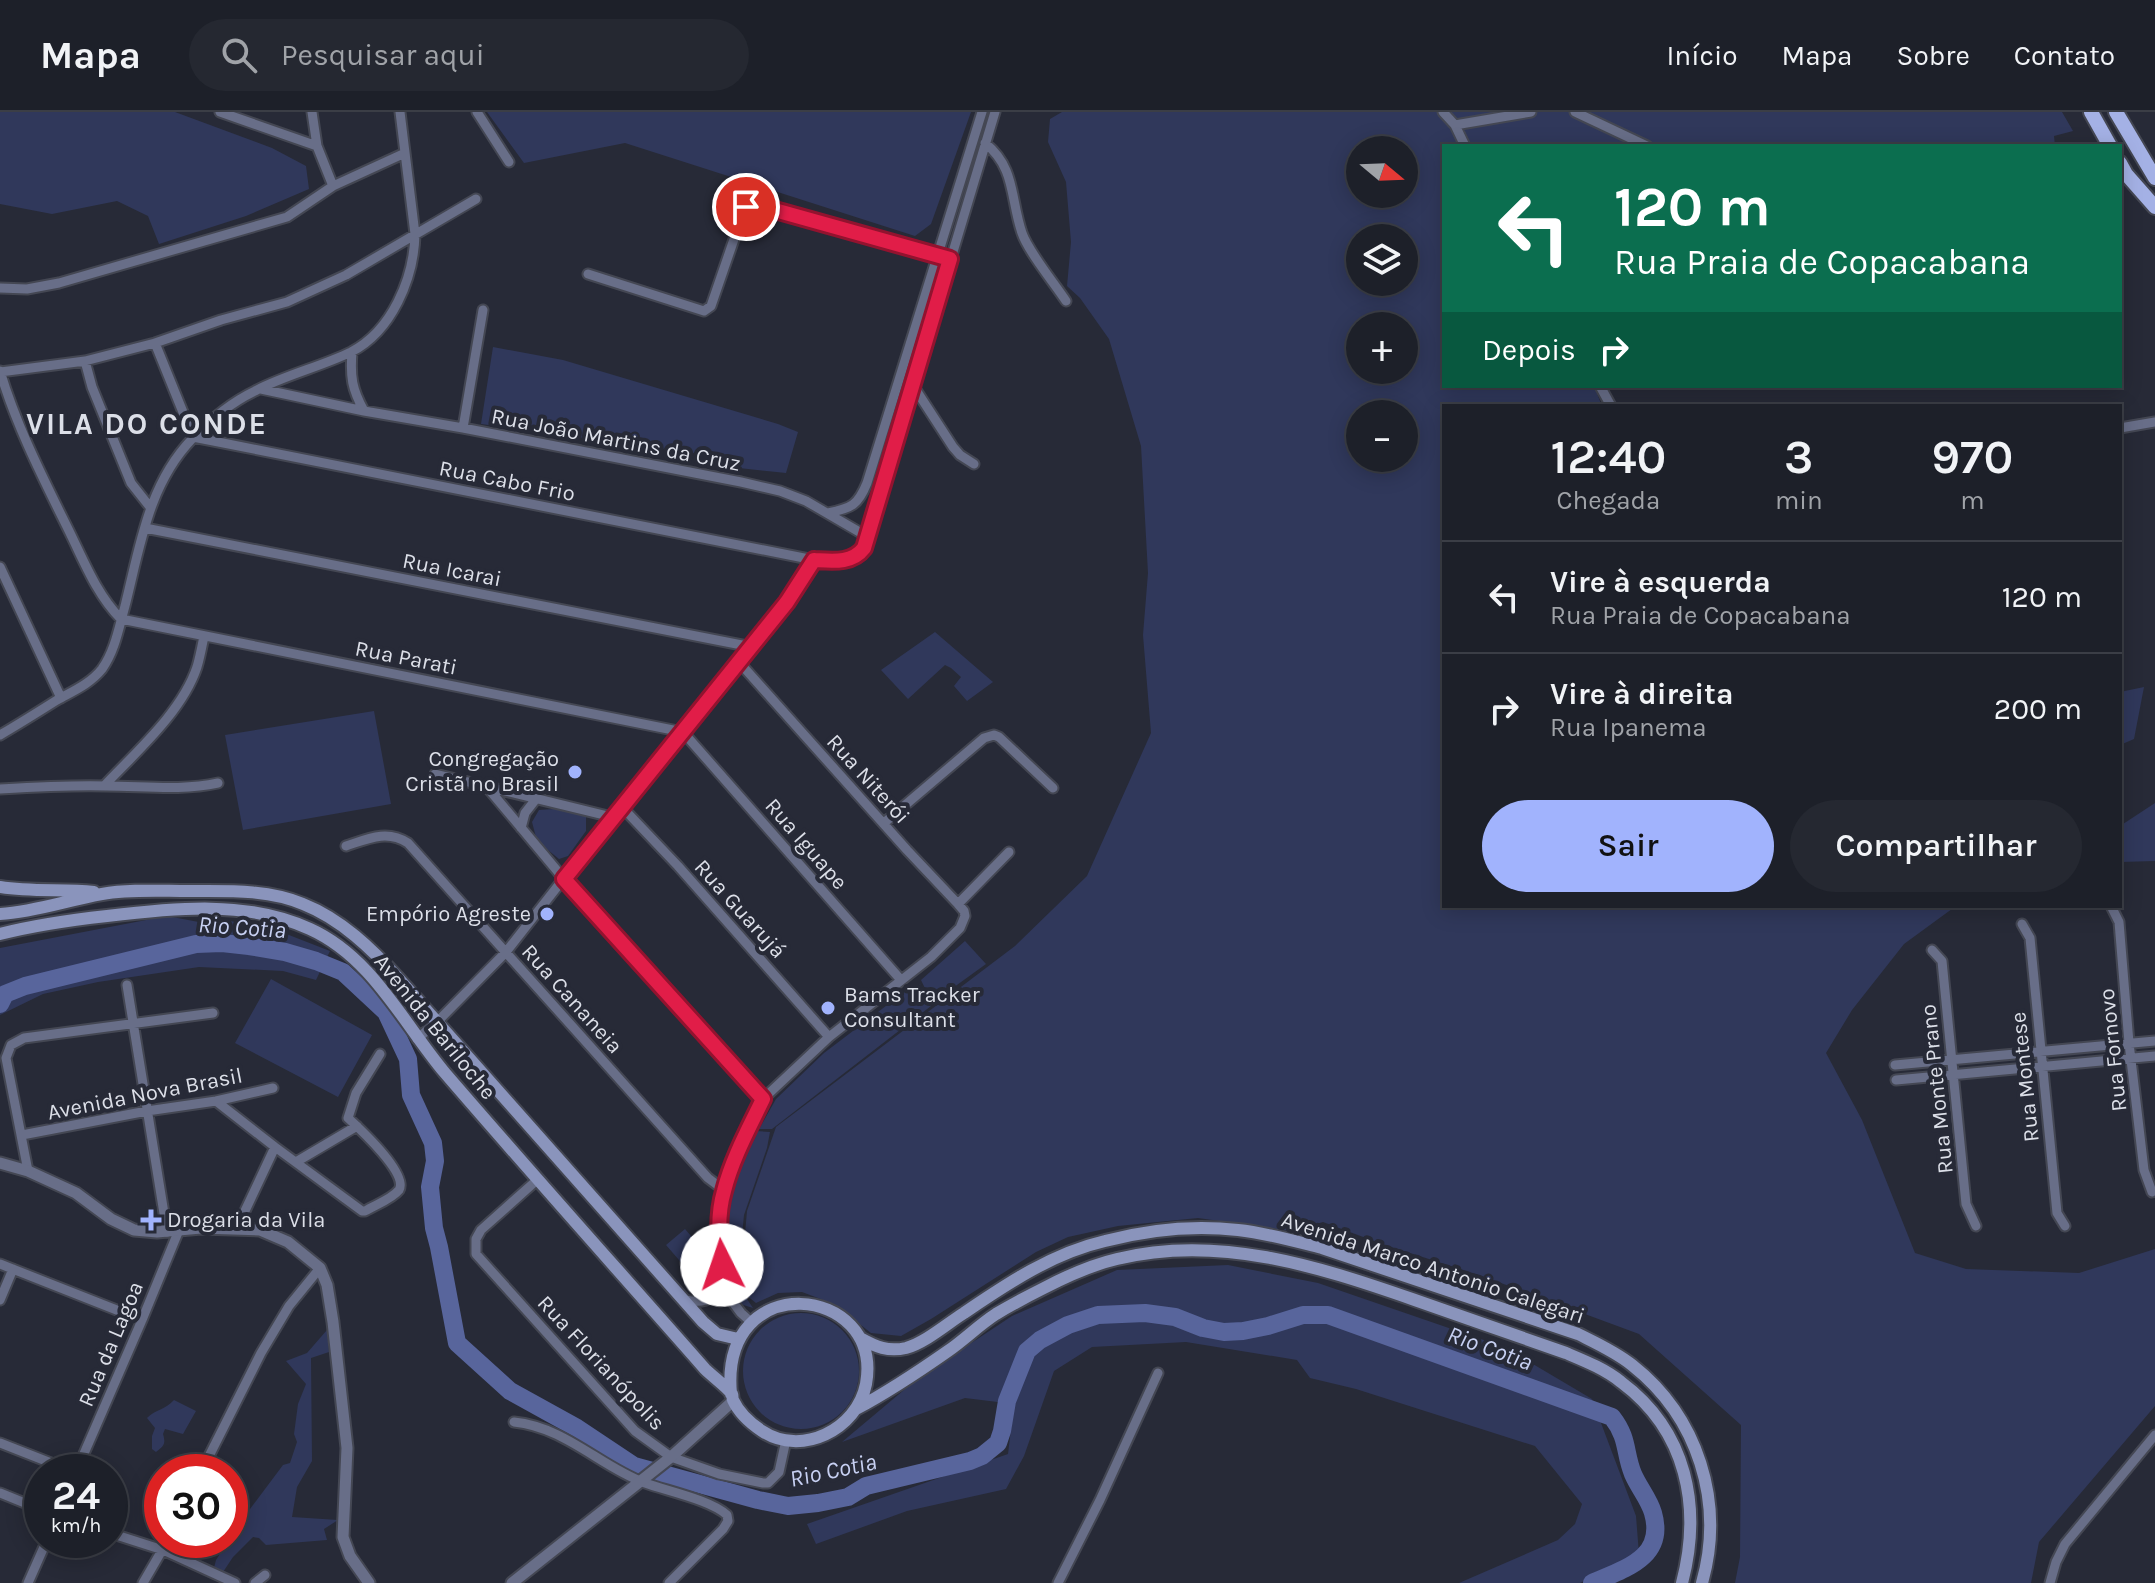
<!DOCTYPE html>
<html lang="pt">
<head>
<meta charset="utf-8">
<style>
	:root { --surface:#1d2029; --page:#252831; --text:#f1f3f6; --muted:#a0a3a8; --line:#3b3e46; --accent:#a1b3fd }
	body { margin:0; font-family:Karla,sans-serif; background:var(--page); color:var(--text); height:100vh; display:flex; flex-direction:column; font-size:30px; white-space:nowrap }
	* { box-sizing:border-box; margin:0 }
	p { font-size:26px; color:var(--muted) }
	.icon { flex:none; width:44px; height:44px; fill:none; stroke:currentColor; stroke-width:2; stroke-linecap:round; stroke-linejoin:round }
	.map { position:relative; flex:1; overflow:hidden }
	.side { position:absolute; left:1442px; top:292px; width:680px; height:504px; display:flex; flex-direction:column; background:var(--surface); border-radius:0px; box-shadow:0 4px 20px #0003,0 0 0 2px var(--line) }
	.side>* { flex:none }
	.hud { position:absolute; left:1442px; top:32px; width:680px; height:244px; border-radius:0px; box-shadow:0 4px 20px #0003,0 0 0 2px var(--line); background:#0b6e4f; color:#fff; overflow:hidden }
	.needle { width:52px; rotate:109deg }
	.fabs { position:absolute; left:1346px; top:24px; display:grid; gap:16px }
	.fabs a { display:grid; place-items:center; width:72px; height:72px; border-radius:50%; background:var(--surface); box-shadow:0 4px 20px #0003,0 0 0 2px var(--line); font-size:40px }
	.speed { position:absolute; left:24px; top:1342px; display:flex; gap:16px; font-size:40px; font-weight:700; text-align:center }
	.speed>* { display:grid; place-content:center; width:104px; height:104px; border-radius:50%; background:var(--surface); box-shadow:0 4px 20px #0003,0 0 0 2px var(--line); line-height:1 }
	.speed small { font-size:20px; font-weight:400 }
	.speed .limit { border:12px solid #d22; background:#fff; color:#111 }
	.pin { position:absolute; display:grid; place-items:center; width:68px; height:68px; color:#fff; margin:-34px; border:4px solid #fff; border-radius:50%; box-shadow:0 2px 8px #0007 }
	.me { position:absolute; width:88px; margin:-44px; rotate:356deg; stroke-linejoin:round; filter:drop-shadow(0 0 6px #0008) }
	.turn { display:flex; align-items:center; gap:28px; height:168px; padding:0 40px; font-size:36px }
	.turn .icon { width:104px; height:104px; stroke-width:2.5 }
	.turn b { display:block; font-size:56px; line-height:68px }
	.then { display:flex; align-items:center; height:76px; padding:0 40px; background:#0003; gap:16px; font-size:30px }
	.eta { display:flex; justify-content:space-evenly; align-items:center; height:136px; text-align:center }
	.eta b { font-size:48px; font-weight:600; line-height:56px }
	.button { display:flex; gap:16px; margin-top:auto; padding:16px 40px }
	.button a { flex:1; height:92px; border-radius:48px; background:var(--accent); color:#111; font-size:32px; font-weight:600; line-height:92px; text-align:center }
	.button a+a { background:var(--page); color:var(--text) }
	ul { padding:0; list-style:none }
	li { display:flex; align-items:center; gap:24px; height:112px; padding:0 40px; border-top:2px solid var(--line) }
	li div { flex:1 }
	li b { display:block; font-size:30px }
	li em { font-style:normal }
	header { display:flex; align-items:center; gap:48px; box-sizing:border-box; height:112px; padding:0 40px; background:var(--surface); border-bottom:2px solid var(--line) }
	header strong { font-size:38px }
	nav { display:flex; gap:44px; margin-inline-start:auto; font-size:28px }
	.search { width:560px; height:72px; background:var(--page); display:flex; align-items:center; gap:20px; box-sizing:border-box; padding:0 28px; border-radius:44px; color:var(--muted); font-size:30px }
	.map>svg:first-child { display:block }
	.green { fill:#30385b; fill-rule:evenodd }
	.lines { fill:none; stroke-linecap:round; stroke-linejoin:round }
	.river { stroke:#58659c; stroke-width:18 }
	.minor-casing { stroke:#444753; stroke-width:13 }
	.tertiary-casing { stroke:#444753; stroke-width:15 }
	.secondary-casing { stroke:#444753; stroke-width:16 }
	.primary-casing { stroke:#444753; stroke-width:18 }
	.minor { stroke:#686e88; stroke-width:9 }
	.tertiary { stroke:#686e88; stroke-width:11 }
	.secondary { stroke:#8a94bc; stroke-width:12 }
	.primary { stroke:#a4b1e5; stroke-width:14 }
	.route-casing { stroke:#92132f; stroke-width:20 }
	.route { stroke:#e11d48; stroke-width:14 }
	.poi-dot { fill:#a1b3fd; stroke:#272a37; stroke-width:3 }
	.labels { text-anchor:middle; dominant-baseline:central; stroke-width:8; stroke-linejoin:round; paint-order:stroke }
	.street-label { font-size:22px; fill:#dcdfe8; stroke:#272a37 }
	.poi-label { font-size:22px; fill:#dcdfe8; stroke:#272a37; text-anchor:end }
	.water-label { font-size:24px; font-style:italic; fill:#c7d0f2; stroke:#272a37 }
	.district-label { font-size:30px; font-weight:bold; letter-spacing:2px; fill:#dcdfe8; stroke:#272a37 }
</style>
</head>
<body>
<header>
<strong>Mapa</strong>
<div class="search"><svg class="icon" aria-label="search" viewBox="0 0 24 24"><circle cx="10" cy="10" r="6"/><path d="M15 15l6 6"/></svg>Pesquisar aqui</div>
<nav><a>Início</a><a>Mapa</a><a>Sobre</a><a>Contato</a></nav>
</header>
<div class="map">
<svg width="2155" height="1471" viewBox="0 0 2155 1471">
	<rect width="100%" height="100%" fill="#272a37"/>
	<path class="green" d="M0,0H175L272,36L306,54L309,77L246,104L159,132L148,104L117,89L52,102L0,92Z
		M487,0H971L931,112L915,124L625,31L524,51Z
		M1062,0H2062L2073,19L2054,24L2055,34H1444V274H1594L1602,294H1444V794H1956L1904,832L1852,898L1826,941L1862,1008L1915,1141L1966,1157L2079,1161L2155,1137V1294L2039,1430L2031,1471H1735L1740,1445L1741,1313L1639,1222L1482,1164L1382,1132L1323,1110L1292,1119L1198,1106L1118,1114L1068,1125L1036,1140L931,1207L901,1224L871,1221L834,1192L802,1180L778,1181L756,1191L746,1183L742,1155L747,1099L776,1015L1015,834L1087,764L1151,621L1143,523L1148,461L1141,334L1109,227L1080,186L1067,174L1071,130L1066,70L1048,30L1050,7ZM1360,38H1404V82H1360ZM1360,126H1404V170H1360ZM1360,214H1404V258H1360ZM1360,302H1404V346H1360Z
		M493,235L563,248L778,312L798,320L786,361L739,356L722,345L481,312Z
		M935,520L993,570L967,589L954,574L961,565L951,556L945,553L908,587L881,558Z
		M2144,575L2134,627L2120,633V580Z
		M374,599L391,692L243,718L225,623Z
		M2155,691V749L2120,750V714Z
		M554,697L582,701L586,704V719L568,744L559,747L537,729L532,710L539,698Z
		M167,804L204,811L230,809L271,816L330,839L316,868L283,859L199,855L98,870L43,882L0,903V836Z
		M965,829L986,852L932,891L921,868Z
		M271,867L372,923L338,985L235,931Z
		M920,872L931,894L772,1017H759L776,987L824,941L903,881Z
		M756,1019L770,1020L767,1036L744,1103L739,1153L741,1178L753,1196L737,1191C727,1151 722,1112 734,1072C740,1054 749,1036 756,1019Z
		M685,1117L711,1147L692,1163L666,1133Z
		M1228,1153L1318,1171L1504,1235L1592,1287L1636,1404L1639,1442L1580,1471H1459L1558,1428L1575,1412L1582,1392L1535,1334L1356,1277L1310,1266L1297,1248L1186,1230L1092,1235L1054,1259L1024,1344L1006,1377L907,1399L816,1432L807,1412L1008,1342L1014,1292L965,1286L842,1330L917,1267L1012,1204L1117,1158Z
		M743 1259a58 58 0 1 1 116 0a58 58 0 1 1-116 0Z
		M327,1218L329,1240L311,1246L312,1349L297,1375L292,1405L338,1408L324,1417L327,1428L266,1433L259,1426L253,1425L233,1445L223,1460L214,1456L216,1448L241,1409L283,1353L290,1351L297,1330L294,1322L298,1292L306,1272L286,1249L307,1241Z
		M174,1288L196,1299L183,1322L165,1317L163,1322C166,1332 164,1334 156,1340L152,1337V1324L155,1316L147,1306C156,1297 165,1298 174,1288Z"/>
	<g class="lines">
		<path class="river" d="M0,892L5,882L25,874L196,832L222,831L249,834L285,840L316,849L343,860L386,900L408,947L411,983L433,1031L435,1049L430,1075L434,1116L439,1135L457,1231L510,1279L577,1316L634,1354L758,1388L788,1394L818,1391L848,1385L866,1374L970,1349L982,1344L998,1331L1002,1319L1007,1289L1027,1239L1040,1228L1068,1213L1098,1203L1145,1201L1175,1205L1203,1216L1224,1220L1243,1219L1268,1214L1303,1203H1328L1612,1305C1629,1327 1624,1340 1633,1362C1639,1376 1649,1387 1653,1401C1666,1446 1624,1457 1592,1471"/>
		<g class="minor-casing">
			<path id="minor" d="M220,0L317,34
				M312,0L317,34L333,74
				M477,0L509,50
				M1443,0L1455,13L1465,34
				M1575,0L1647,34
				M1455,13L1531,0
				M985,31C1016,56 1010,86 1022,121C1028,139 1054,171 1066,189
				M588,162L704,199L711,194L742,104L749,93H757L950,147
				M0,176L27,177L59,171L287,105L333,74L405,41
				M155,231L193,325L814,448
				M352,240C350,265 352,277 364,299
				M85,249L92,275L131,371L150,395
				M0,259C17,316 45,370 71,423C85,452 98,484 121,507L683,620L901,868
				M0,260L85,249L155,231L221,208L287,190L346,163L476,87
				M1600,274L1611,294
				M908,275L916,278L953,335L960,343L974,352
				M261,277L364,299L463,316L741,370L780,379L806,389L868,425
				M463,316L483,198
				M2120,316L2155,310
				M828,401C852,396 858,393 867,371L982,0
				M145,416L752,535
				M0,455L61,586
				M739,550L907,738L958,792L964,799L965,804L960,816L931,845L829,925L763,987L724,1078L719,1103V1128L722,1153L729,1185L741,1201L751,1210
				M0,623C19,612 38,600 57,588C73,579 90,572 102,557C115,539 119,515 125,494C140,435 148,373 192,327C210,308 232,290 255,279C285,263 320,255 351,240C392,219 414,166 415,122L400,0
				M435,662L612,705
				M104,674C136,640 182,600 197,555C200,545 202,534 204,524
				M487,675L564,767L763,987
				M0,677C35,675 71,673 106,674C144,674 181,679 218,671
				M622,695L678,754L829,925
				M884,711L984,626L994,623L999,625L1053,676
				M521,716L525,701L536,687
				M346,734C367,727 387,717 408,731L708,1066L724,1078
				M958,792L1009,740
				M2111,794L2119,810L2129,931L2144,1058L2152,1080
				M2022,812L2030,826L2057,1101L2065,1114
				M1932,838L1942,849L1966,1092L1976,1114
				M127,873L167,1120
				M417,927L437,910L506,840L612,705L787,490L814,448C832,449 852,452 864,436L995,0
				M1895,953L2155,929
				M1896,968L2155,944
				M216,989L275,1035L362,1099H365C375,1093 392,1087 399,1078C409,1062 360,1017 348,1006L356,981L380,942
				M22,1023L147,999L216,989L273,976
				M296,1050L357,1014
				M28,1059L6,946L11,933L24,926L213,901
				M537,1068L481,1118L476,1127V1142L635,1319L671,1345L719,1362L763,1371H768L779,1360L786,1328
				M237,1116L275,1035
				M0,1152L142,1208
				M0,1188L13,1157
				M685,1188C710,1193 717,1185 721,1161
				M514,1310C565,1315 601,1355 645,1371C667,1379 711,1388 727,1403L728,1409L723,1417L669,1471
				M0,1331L74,1360
				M76,1360L142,1208L179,1118
				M201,1360L261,1241L289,1194L320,1156
				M0,1381L42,1398
				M110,1421L163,1438L235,1471
				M28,1471L47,1428
				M143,1471L168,1428
				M255,1471L265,1463
				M1058,1471L1100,1388L1158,1261
				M2050,1471L2056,1450L2065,1432L2155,1323"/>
		</g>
		<g class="tertiary-casing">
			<path id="tertiary" d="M0,1051L28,1059L76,1081L111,1107L134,1118L157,1120L201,1116L260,1118L288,1130L320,1156L327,1173L333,1210L347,1336L343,1425L350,1444L369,1471
				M512,1471L671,1345L733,1289"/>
		</g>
		<g class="secondary-casing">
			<path id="secondary" d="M0,775C31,780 62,777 94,780
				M0,802C35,800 68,788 102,782C129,777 160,779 188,779C226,779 268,777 303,792C341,807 372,837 399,867L703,1210L717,1222L738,1227
				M0,822C35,813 71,808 107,804C174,796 248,788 310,817C372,845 403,911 445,961C531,1061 618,1158 705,1257C712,1264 727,1275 732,1282C733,1284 732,1286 733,1288C739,1301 750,1311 762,1319C801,1345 857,1318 866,1272C884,1172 719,1155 731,1282
				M860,1226C876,1235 888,1240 906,1236C925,1231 948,1211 964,1201C1008,1171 1053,1141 1105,1129C1147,1118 1194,1113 1238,1118C1267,1121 1294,1129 1322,1136L1578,1222C1596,1231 1616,1240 1632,1253C1698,1305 1725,1390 1702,1471
				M856,1297C888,1280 918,1260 948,1239C964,1228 979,1213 996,1202C1011,1193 1028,1184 1044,1176C1067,1164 1091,1153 1117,1147C1217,1122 1317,1154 1412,1187C1463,1205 1515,1223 1566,1241C1585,1249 1605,1257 1621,1270C1687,1319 1702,1395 1682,1471"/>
		</g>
		<g class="primary-casing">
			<path id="primary" d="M2091,0L2110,34
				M2116,0L2155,66
				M2120,51L2126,62L2155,95"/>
		</g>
		<use href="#minor" class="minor"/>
		<use href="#tertiary" class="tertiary"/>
		<use href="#secondary" class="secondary"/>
		<use href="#primary" class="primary"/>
	</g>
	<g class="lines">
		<g class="route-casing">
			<path id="route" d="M722,1153C719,1128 717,1103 724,1079C732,1047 749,1016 763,987L564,767L787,490L814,448C832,449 852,452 864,436L950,147L757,93L746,95"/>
		</g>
		<use href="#route" class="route"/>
	</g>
	<g class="poi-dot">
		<circle cx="575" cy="660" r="8"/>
		<circle cx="547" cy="802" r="8"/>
		<circle cx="828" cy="896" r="8"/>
		<path d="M147 1096h8v8h8v8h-8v8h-8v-8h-8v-8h8z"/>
	</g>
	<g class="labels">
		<g class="street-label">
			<text transform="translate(616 328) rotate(11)">Rua João Martins da Cruz</text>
			<text transform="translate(507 369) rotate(11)">Rua Cabo Frio</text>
			<text transform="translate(452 458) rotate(11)">Rua Icarai</text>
			<text transform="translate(406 546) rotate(11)">Rua Parati</text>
			<text transform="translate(868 667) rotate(48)">Rua Niterói</text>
			<text transform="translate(806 732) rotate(49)">Rua Iguape</text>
			<text transform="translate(740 797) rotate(48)">Rua Guarujá</text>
			<text transform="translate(572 887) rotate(48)">Rua Cananeia</text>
			<text transform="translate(435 915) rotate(51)">Avenida Bariloche</text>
			<text transform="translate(2113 938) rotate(-96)">Rua Fornovo</text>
			<text transform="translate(2025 965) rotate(-96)">Rua Montese</text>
			<text transform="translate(1937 977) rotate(-96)">Rua Monte Prano</text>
			<text transform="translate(145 982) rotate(-11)">Avenida Nova Brasil</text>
			<text transform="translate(1433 1156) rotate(18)">Avenida Marco Antonio Calegari</text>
			<text transform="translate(111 1232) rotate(-67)">Rua da Lagoa</text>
			<text transform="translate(601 1251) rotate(47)">Rua Florianópolis</text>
		</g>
		<g class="poi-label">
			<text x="559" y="647">Congregação<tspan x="559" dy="25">Cristã no Brasil</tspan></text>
			<text x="531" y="802">Empório Agreste</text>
			<text x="844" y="883" text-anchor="start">Bams Tracker<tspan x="844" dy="25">Consultant</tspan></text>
			<text x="167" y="1108" text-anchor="start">Drogaria da Vila</text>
		</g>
		<g class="water-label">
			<text transform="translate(242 815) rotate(4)">Rio Cotia</text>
			<text transform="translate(1490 1236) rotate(20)">Rio Cotia</text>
			<text transform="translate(833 1358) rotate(-12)">Rio Cotia</text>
		</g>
		<g class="district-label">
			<text x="147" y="312">VILA DO CONDE</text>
		</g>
	</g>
</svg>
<div class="fabs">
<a><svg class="needle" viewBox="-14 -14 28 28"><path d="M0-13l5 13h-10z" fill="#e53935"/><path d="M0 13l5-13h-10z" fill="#a0a3a8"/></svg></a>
<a><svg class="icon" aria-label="layers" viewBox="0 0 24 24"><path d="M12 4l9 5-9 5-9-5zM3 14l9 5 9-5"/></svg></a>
<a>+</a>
<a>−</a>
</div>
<div class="speed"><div>24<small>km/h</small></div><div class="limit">30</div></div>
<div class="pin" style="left:746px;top:95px;background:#d93025"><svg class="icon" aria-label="arrive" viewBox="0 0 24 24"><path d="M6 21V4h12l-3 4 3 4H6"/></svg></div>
<svg class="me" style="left:722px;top:1153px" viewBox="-20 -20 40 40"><circle r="19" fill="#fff"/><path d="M0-13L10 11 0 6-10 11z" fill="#e11d48"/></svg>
<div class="hud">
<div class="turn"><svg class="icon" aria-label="left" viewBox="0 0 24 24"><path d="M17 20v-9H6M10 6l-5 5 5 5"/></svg><div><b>120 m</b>Rua Praia de Copacabana</div></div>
<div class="then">Depois<svg class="icon" aria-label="right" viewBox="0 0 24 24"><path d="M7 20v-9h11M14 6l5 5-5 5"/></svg></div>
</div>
<section class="side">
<div class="eta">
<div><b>12:40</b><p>Chegada</p></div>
<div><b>3</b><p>min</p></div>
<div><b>970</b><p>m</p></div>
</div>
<ul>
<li><svg class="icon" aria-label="left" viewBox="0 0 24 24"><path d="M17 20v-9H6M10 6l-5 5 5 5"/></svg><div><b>Vire à esquerda</b><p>Rua Praia de Copacabana</p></div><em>120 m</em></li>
<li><svg class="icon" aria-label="right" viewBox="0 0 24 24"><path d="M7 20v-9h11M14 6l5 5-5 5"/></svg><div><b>Vire à direita</b><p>Rua Ipanema</p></div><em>200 m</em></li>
</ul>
<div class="button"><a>Sair</a><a>Compartilhar</a></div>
</section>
</div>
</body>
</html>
